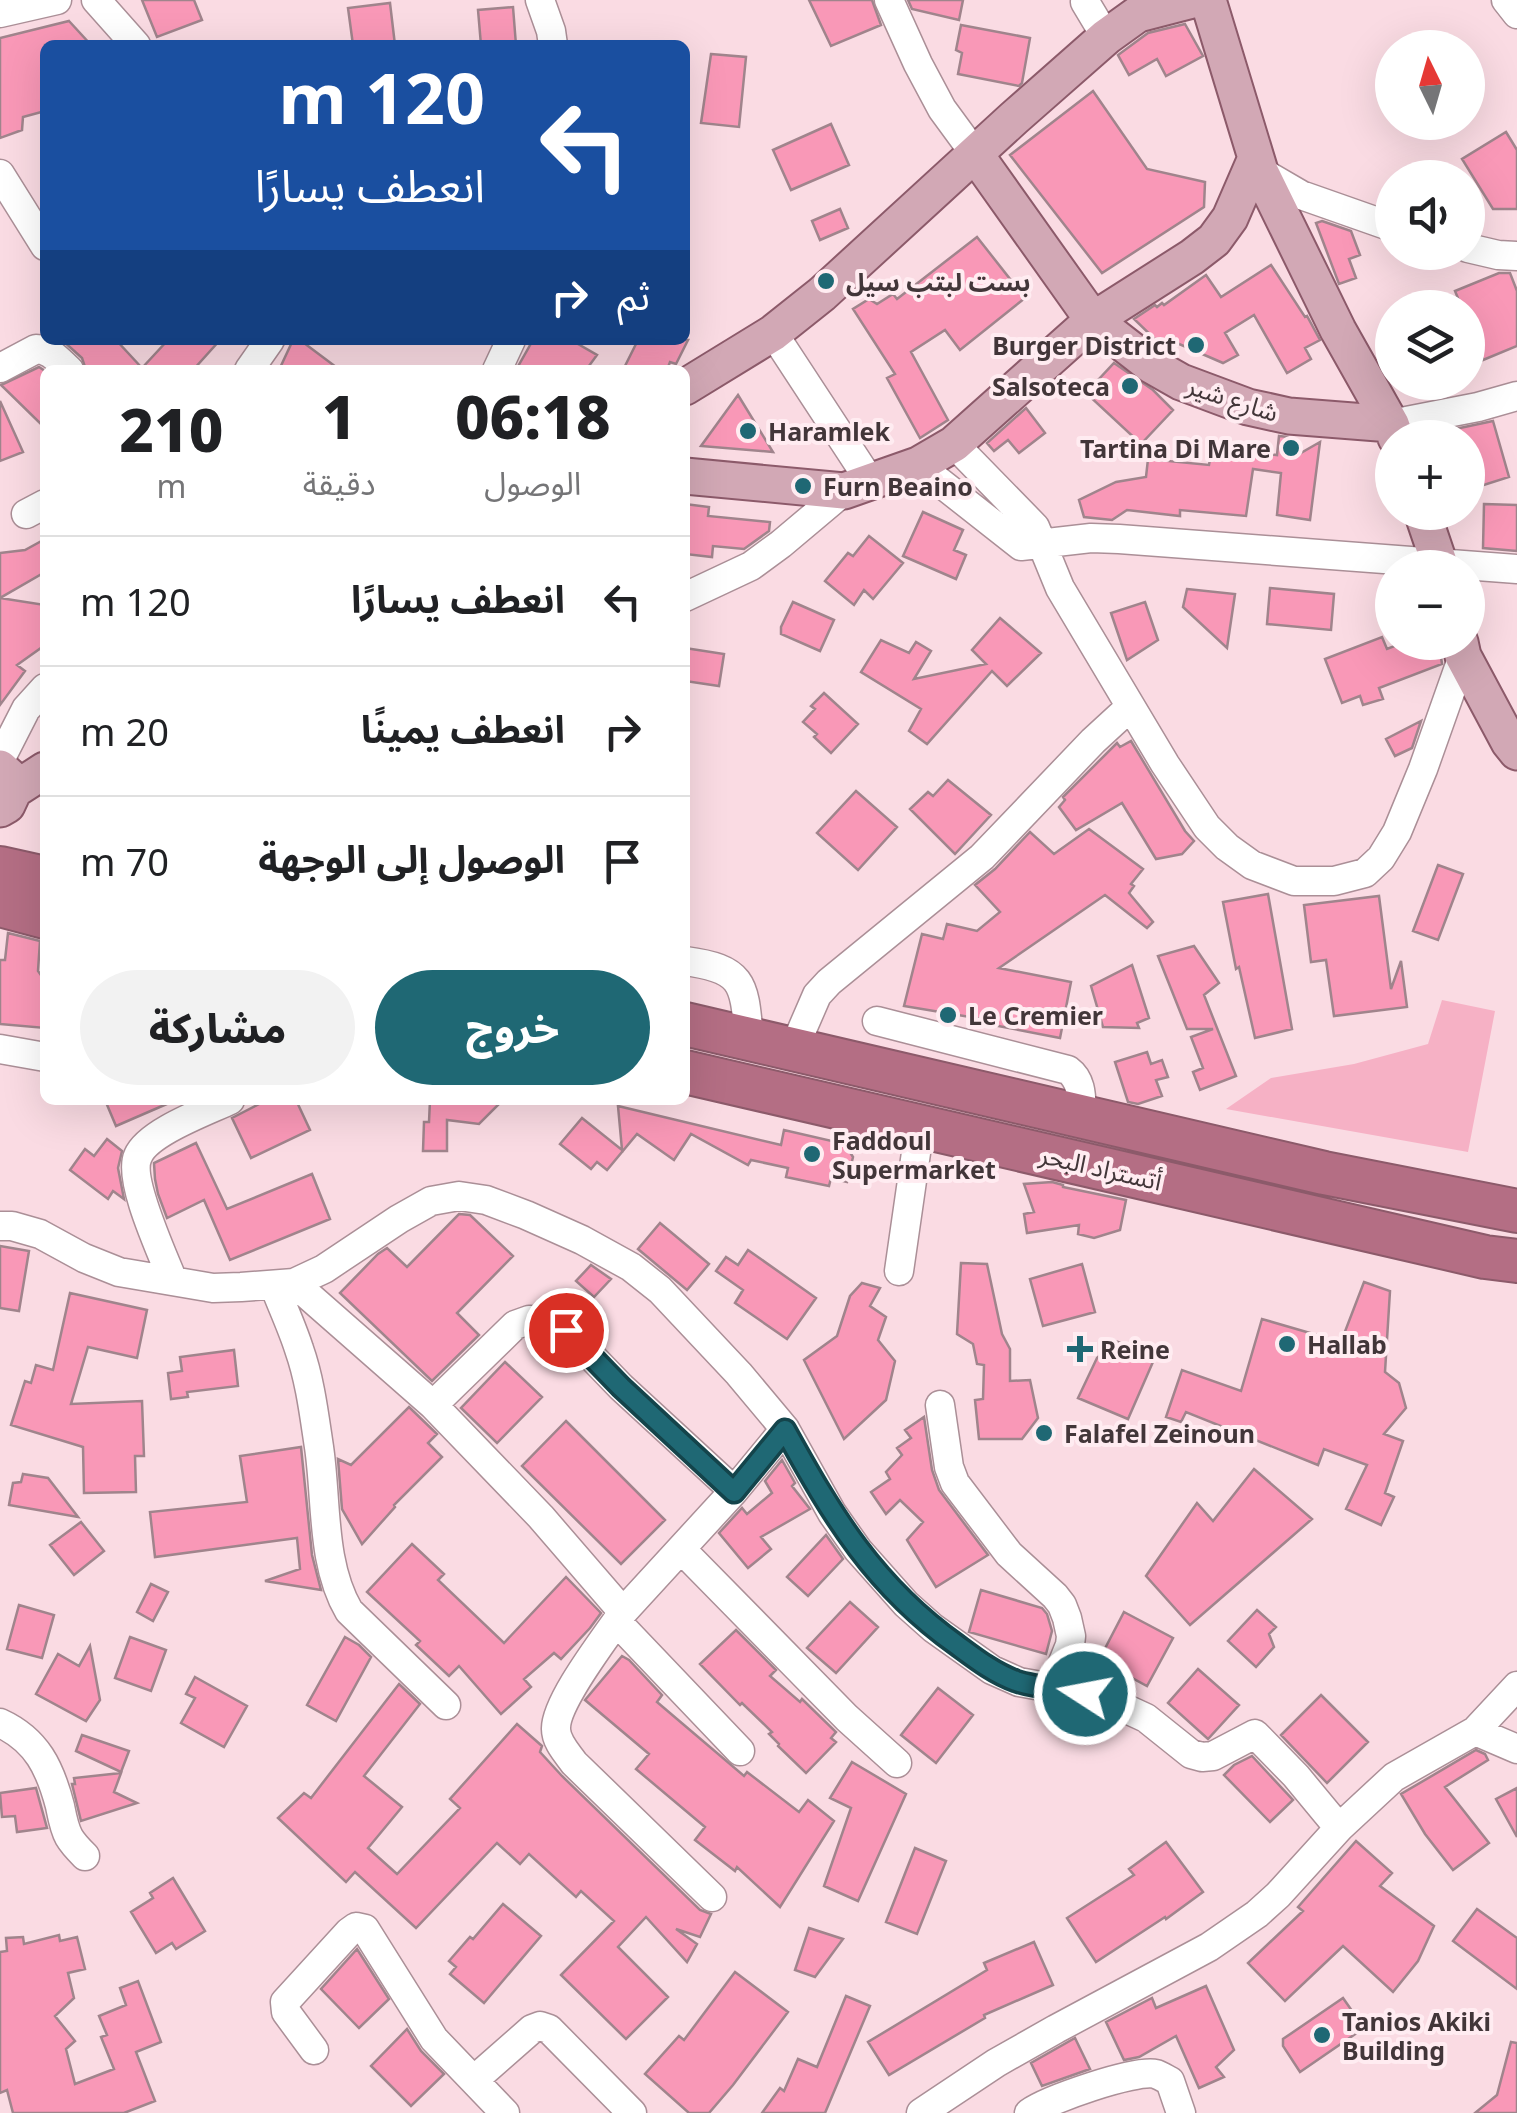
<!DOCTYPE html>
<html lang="ar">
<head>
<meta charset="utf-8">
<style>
	:root { --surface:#fff; --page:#f2f2f2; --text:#202124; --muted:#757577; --line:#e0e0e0; --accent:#1f6874 }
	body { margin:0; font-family:"Noto Sans","Noto Sans Arabic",sans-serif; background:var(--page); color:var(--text); direction:rtl; height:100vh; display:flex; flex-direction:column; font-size:38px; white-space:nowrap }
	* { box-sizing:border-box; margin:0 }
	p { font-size:32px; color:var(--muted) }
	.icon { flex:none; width:55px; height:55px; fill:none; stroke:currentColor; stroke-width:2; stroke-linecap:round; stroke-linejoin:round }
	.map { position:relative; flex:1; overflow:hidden; direction:ltr }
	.drawer { position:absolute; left:40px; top:365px; width:650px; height:740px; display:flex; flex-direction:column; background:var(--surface); border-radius:15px; box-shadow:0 10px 40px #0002; direction:rtl }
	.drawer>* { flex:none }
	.guide { position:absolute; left:40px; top:40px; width:650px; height:305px; border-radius:15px; box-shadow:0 10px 40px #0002; direction:rtl; background:#1a4fa0; color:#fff; overflow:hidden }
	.needle { width:65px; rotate:355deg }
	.buttons { position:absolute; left:1375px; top:30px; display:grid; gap:20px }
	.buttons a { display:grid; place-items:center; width:110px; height:110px; border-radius:50%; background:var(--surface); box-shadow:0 10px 40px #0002; font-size:50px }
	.pin { position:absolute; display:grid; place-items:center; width:85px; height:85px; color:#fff; margin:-42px; border:5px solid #fff; border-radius:50%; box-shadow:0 2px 10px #0007 }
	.me { position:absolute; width:110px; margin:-55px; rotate:281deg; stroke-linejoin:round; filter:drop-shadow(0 0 8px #0008) }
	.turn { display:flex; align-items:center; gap:35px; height:210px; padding:0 40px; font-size:45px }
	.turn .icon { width:130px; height:130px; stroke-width:2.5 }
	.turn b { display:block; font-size:70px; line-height:85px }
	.then { display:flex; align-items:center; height:95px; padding:0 40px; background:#0003; gap:20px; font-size:38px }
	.eta { display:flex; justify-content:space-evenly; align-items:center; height:170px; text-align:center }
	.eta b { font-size:60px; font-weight:800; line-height:70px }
	.action { display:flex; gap:20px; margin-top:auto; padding:20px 40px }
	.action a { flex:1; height:115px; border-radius:60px; background:var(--accent); color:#fff; font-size:40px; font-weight:800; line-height:115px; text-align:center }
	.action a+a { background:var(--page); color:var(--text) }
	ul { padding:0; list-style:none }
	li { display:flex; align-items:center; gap:30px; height:130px; padding:0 40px; border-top:2px solid var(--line) }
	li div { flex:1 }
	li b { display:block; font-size:38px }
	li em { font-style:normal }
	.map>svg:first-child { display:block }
	.green { fill:#f6b1c5 }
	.building { fill:#f998b7; stroke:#a0848c; stroke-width:2.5 }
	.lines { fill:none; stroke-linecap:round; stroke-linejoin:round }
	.minor-casing { stroke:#ab8f97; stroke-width:31 }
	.major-casing { stroke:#8c5a6a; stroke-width:39 }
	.highway-casing { stroke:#8c5a6a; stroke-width:46 }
	.minor { stroke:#fff; stroke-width:28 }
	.major { stroke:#d2a8b5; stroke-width:35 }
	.highway { stroke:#b46e84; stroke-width:42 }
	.route-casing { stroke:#14444b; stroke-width:25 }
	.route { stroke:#1f6874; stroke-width:18 }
	.poi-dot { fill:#1f6874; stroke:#ffecf1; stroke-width:4 }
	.labels { text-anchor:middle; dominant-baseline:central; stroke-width:8; stroke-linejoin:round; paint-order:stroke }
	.poi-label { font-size:25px; font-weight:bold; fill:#423639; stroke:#ffecf1; text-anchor:start }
	.street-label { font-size:25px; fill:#423639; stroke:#ffecf1 }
</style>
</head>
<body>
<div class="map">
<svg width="1517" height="2113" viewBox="0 0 1517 2113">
	<rect width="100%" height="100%" fill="#fadbe3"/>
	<path class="green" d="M1442,1000L1495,1011L1468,1152L1226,1109L1271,1078L1354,1064L1428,1044Z"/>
	<path class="building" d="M142,0H194L202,20L157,37Z
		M809,0H872L881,25L831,46Z
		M908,0H963L959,20L912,9Z
		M390,3L395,45H353L348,8Z
		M513,7L516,45H481L478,10Z
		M69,21L91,45H45V111L23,117L22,130L0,138V38Z
		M1185,24L1203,56L1166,76L1157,59L1129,75L1118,55L1148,33Z
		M961,25L1030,38L1022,83L1019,86L958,74L962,53L956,50Z
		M711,54L746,57L739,127L701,123Z
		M1093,91L1147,169L1205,182L1204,207L1102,273L1010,155Z
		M831,124L849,165L791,190L773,150Z
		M1506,132L1517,150V209H1493L1462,159Z
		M840,209L848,228L820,240L812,221Z
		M1322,221L1351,231L1360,255L1349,259L1356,278L1339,284L1316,223Z
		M977,237L1025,298L960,350L945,330L911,352L948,420L920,438L887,378L895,374L853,309L869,299L877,304L893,294L897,299Z
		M1271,265L1305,317L1307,316L1320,340L1305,348L1311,359L1287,373L1254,315L1225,333L1238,355L1223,363L1170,340L1163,347L1134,319L1155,305L1157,307L1162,303L1164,305L1206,275L1221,297Z
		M1499,273H1510L1517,291V346L1483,360L1468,321V308H1462L1455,291Z
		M62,340H116L142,368L168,340H220L193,370H86L82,358Z
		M293,340H300L340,370H279Z
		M533,340H571L597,355L586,370H516Z
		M638,340H688L676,364L670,362L667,370H623Z
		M1114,363L1153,390L1173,410L1141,444L1086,393Z
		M39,367L45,371V428L1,385Z
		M738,395L773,452L701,446Z
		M0,401L23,452L0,461Z
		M1026,408L1045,433L1019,453L1008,440L994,451L987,443Z
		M1493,421L1509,477L1468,490V438L1422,436Z
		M1279,436L1288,437L1299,454L1320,442L1310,520L1277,515L1281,473L1253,469L1246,516L1180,510V516L1127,510L1112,520L1084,517L1079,500L1116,482L1146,477L1148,459L1209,465L1212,448L1277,455Z
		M685,504L709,507L708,516L770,522L769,531L744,549L713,546L712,557L685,554Z
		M1484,504L1517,505V551L1483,548Z
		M923,512L963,530L954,550L966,555L956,579L903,556Z
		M869,536L903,563L873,599L864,590L854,605L825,581L848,553L853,556Z
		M45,539V572L0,598V553L25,550Z
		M1270,588L1334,594L1331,630L1267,624Z
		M1187,589L1235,594L1227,648L1183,607Z
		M0,598L45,605V645L17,665L25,671L0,705Z
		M793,602L834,620L820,651L781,634V627Z
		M1145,602L1158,640L1127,660L1111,613Z
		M1000,618L1041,653L1007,686L992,671L927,744L909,731L921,709L861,672L881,640L909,653L916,642L931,651L914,679L986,664L972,650Z
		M1382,637L1387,649L1405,642H1439L1442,664L1379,688L1383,699L1363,705L1360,696L1342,703L1325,659Z
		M685,648L724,654L719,686L685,681Z
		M824,693L858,724L831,753L814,737L817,734L803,722L815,709L811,706Z
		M1421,721L1412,748L1395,756L1386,739Z
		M1131,741L1185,831L1194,841L1182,854L1156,859L1122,803L1076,830L1059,807L1065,800L1063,797L1117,743L1120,747Z
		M948,780L991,815L955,854L910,809L928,792L933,796Z
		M856,791L897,827L858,870L817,833Z
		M1089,829L1143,869L1131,884L1134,886L1129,893L1153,922L1147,928L1105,895L999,968L1071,982L1060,1038L993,1025L994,1021L904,1006L922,934L943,939L947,924L977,931L1000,912L975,885L995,869L1030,832L1054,854Z
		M1438,865L1463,874L1438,940L1413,931Z
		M1268,894L1292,1029L1255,1038L1239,967L1236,969L1223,902Z
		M1379,896L1391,989L1401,961L1407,1007L1334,1016L1326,960L1311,962L1304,905Z
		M8,933L40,941L38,971L45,981V1028L0,1024V960H5Z
		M1194,946L1219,983L1204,995L1236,1076L1200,1090L1193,1072L1203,1068L1191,1037L1213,1029H1187L1158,956Z
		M1132,965L1149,1018L1137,1023L1139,1028L1103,1027L1091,986Z
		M1147,1052L1151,1064L1162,1060L1168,1077L1156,1080L1162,1096L1138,1104L1128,1102L1115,1062Z
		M105,1100H176L116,1126Z
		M267,1100H296L310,1130L251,1158L232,1118Z
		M430,1100H503L479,1124L447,1120V1151H423L424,1122H429Z
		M618,1106L781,1145L784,1130L845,1144L853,1157L847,1182L831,1178L829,1186L786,1177L788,1168L751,1160L748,1165L691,1134L674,1160L637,1134L607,1170L597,1162L591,1169L560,1144L582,1118L622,1150Z
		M107,1139L122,1151L118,1168L124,1199L113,1191L108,1199L70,1170L85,1149L94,1156Z
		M196,1143L227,1209L312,1174L330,1219L230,1260L204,1200L167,1218L158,1194L155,1179L154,1163Z
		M1052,1182L1063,1185V1187L1126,1200L1120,1230L1094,1238L1078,1234L1079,1225L1027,1233L1024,1214L1034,1212L1024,1184Z
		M459,1214L470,1215L513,1256L457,1313L479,1335L432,1381L340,1293L378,1254L387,1248L407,1267Z
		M660,1223L709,1264L687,1290L638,1249Z
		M0,1246L29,1251L19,1311L0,1308Z
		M748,1250L816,1298L787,1339L735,1303L743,1290L716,1271L726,1257L738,1265Z
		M961,1263L987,1264L1002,1334L1010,1349V1381L1030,1380L1038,1418L1022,1439H979L975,1400L983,1399L984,1365L977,1364L973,1344L957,1334Z
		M1082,1264L1095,1312L1043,1326L1030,1279Z
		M591,1265L611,1279L594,1297L576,1281Z
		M1364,1282L1390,1291L1385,1372L1399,1383L1406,1408L1384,1434L1403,1441L1385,1493L1394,1497L1381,1525L1346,1509L1367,1465L1324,1449L1318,1465L1186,1412L1181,1422L1166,1417L1182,1370L1241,1391L1262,1319L1341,1342Z
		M862,1283L880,1288L870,1306L886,1317L878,1340L895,1361L886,1400L844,1439L804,1360L837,1336L850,1296Z
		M70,1293L147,1310L137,1358L88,1347L71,1404L142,1401L144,1456H135L136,1492L84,1493L83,1447L11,1425L25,1381L31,1383L36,1365L53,1370Z
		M1115,1341L1156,1355L1128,1419L1078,1398L1097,1358Z
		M234,1350L238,1386L187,1392L188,1397L171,1399L168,1373L182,1371L180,1357Z
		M505,1362L542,1397L497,1443L461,1408Z
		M409,1407L437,1434L428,1443L442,1457L394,1505L395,1507L362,1544L342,1509L338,1459L351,1465Z
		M924,1417L932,1470L939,1490L988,1555L936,1587L907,1540L923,1522L900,1500L886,1514L871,1492L890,1479L886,1472L902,1455L897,1448L911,1438L905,1430Z
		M566,1421L665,1520L621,1564L522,1466Z
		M301,1447L312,1555L321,1590L265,1581L300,1569L297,1538L155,1557L150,1512L247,1502L240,1456Z
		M782,1460L795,1483L792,1486L810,1509L761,1537L771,1549L748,1568L719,1533L742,1508L747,1514L772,1493L765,1481Z
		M1254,1469L1312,1519L1190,1625L1146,1576L1197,1503L1213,1521Z
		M23,1474L48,1478L78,1517L9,1505L13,1483L21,1482Z
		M81,1522L104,1551L74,1575L50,1545Z
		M826,1535L843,1559L808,1596L787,1577Z
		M412,1544L444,1574L438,1580L504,1643L566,1577L601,1613L590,1628L561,1659L554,1653L524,1679L531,1687L501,1714L459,1666L449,1676L416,1645L420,1641L367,1592Z
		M151,1584L168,1592L153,1621L137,1612Z
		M981,1590L1042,1608L1047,1614L1052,1631L1046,1654L969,1632Z
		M850,1602L878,1627L836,1673L807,1648Z
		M19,1605L54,1615L42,1658L7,1649Z
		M1257,1610L1276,1627L1269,1634L1274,1647L1256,1667L1228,1641Z
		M1124,1612L1173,1638L1147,1686L1099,1660Z
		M736,1630L776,1670L770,1676L800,1702L802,1699L836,1732L831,1738L836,1742L806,1773L778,1746L779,1744L769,1734L772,1732L742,1703L740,1705L700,1664Z
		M130,1637L166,1650L151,1691L115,1678Z
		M345,1637L359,1645L371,1657L336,1721L307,1705Z
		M90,1646L100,1700L86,1721L36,1694L58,1654L79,1666Z
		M622,1656L629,1660L662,1695L657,1702L744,1776L747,1772L799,1812L808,1800L834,1821L780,1907L737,1867L735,1871L695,1840L705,1827L636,1769L649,1754L585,1700Z
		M1198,1669L1239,1705L1208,1739L1168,1703Z
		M195,1677L247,1706L224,1747L181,1723L195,1698L186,1694Z
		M399,1684L420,1704L364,1776L402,1807L368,1848L397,1874L460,1808L450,1799L517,1724L542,1746L540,1752L562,1776L700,1910L711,1914L700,1937L676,1929L697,1944L687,1962L646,1917L618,1947L668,1997L626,2039L561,1975L614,1921L581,1891L576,1897L529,1854L520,1864L497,1843L416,1928L355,1872L346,1882L278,1818L304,1793L311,1798Z
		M938,1688L973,1715L936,1763L901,1735Z
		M1321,1695L1368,1742L1327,1783L1281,1735Z
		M82,1735L129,1751L121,1772L76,1751Z
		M1476,1750L1485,1754L1488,1760L1445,1787L1489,1843L1453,1870L1425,1834L1401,1794Z
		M1252,1756L1293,1800L1270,1822L1224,1775L1234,1765Z
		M852,1762L906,1794L858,1901L824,1886L851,1808L830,1798Z
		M121,1773L114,1792L137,1803L81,1821L72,1784H75L74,1778Z
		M36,1788L47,1828L17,1832L15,1816L2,1817L0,1793Z
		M1517,1788V1837L1496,1799Z
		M1356,1841L1392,1873L1380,1886L1434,1926L1418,1961L1393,1992L1343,1946L1285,2001L1248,1963L1303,1911L1298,1907Z
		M1166,1842L1203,1892L1166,1919L1165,1917L1096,1962L1067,1918L1134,1875L1129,1869Z
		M915,1848L946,1861L917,1934L886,1922Z
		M173,1878L205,1931L176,1949L172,1943L156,1953L131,1912L153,1898L150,1893Z
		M503,1904L541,1936L484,2003L450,1974L456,1967L449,1961L470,1937L473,1939Z
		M1477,1909L1517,1938V1989L1453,1941Z
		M809,1928L843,1939L815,1977L795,1970Z
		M59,1935L60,1941L77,1937L85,1969L68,1973L74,1998L55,2016L75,2041L66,2049L75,2084L114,2069L101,2037L107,2035L99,2016L126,2005L120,1988L138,1981L161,2042L136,2052L155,2101L124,2113H13L7,2090L0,2093V1952L7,1951L6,1938L23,1937L24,1944Z
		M1034,1942L1053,1985L984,2015L985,2018L889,2075L868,2042L987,1970L984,1963Z
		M357,1949L389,1999L359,2028L321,1989Z
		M735,1972L788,2012L733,2085L709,2113H689L645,2074L679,2036L684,2040Z
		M1206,1986L1234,2050L1216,2067L1224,2077L1199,2088L1176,2036L1139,2057L1124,2060L1106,2022L1152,1998L1156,2008Z
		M846,1996L870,2006L825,2113H762L780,2088L784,2091L798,2059L817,2067Z
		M1343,1998L1364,2028L1300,2072L1283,2046V2039Z
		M407,2029L421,2051L444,2074L411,2106L371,2066Z
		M1075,2038L1090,2069L1042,2086L1031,2063Z
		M1511,2042L1517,2043V2113H1475L1497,2095Z"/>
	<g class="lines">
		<g class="minor-casing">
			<path id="minor" d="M96,0L136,45
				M540,0L551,31L553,45
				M889,0L918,64L942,109L975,154
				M1506,0L1517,14
				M1085,2L1106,37
				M0,13L57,0
				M1260,171L1301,195L1392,227
				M0,174L45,246
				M1468,248L1498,255L1517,256
				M773,333L870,481
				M0,368L36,349C50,349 59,361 69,370
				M249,370L270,340
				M497,370L511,340
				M1391,424L1478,407L1517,396
				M954,444L1035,527L1060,588L1165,764L1207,827L1227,847L1252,865L1294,881H1334L1365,873L1381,858L1397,832L1423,769L1463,656
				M918,465L1021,546L1091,538L1119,539L1517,569
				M26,514L45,504
				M685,597L751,566L781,544L844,491
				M0,760L26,709L45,688
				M685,961C745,969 744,984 749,1038
				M877,1021L1068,1070C1083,1081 1081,1099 1082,1116
				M794,1048L817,995L829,982L982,857L1093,741L1130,707
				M0,1049L45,1057
				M0,1226H12L40,1234L84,1258L119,1272L213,1288L241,1287L294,1283L324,1269L399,1219L431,1201L459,1196L486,1200L526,1215L582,1240L631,1267L660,1290L739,1374L785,1429L832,1513L858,1550L906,1604L933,1628L992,1670L1019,1682L1085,1694L1120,1706L1146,1718L1191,1754L1202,1757L1213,1756L1255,1734L1296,1776L1339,1828
				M899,1271L920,1125
				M173,1281C163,1255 127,1179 138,1156C148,1132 207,1111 230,1100
				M294,1283L433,1405L541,1517L623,1612L734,1491L785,1429
				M274,1285C282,1306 292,1327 299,1349C310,1380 314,1414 319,1447C327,1501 321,1563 349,1611L446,1705
				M433,1405L515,1325L529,1320L547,1322L566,1330L621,1387L734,1491
				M940,1405L949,1467L955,1483L1009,1554L1055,1596L1062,1605L1067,1618L1071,1636L1070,1645L1053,1687
				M682,1550L847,1718L897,1763
				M623,1612C607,1636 555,1702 556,1729C556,1742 567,1753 574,1763L712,1897
				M617,1622L740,1751
				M0,1723C37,1740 50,1768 60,1806C62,1816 64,1828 69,1837C73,1844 79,1850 85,1856
				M1475,1731L1517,1749
				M314,2050L286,2012L285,2002L349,1932L356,1927L365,1929L434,2039L505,2113
				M474,2080L532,2029L540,2026L549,2029L632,2113
				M921,2113L996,2063L1056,2029L1209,1947L1257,1914L1278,1895L1339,1828L1394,1777L1475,1731L1517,1686
				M1029,2113C1047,2100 1135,2069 1156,2074C1161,2076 1166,2079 1170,2081L1181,2113"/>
		</g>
		<g class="major-casing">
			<path id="major" d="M1208,0L1260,171L1338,330L1391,424L1396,438
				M975,154L1093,320L1151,365L1181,382L1248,407L1289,416L1391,424
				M685,387L773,333L822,294L1014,118L1106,37L1138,14L1192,0
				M685,476L844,491L918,465L954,444L1093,320L1192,257L1214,240L1230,218L1256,158
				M1422,512L1441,568
				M1460,642L1463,656L1509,742L1517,752
				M0,768L9,776L14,790L7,805L0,809
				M14,790L45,770"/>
		</g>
		<g class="highway-casing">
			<path id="highway" d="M0,868L45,878
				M0,905L45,917
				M685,1024L1324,1173L1517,1211
				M685,1072L1485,1257L1517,1261"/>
		</g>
		<use href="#minor" class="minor"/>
		<use href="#major" class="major"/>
		<use href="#highway" class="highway"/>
	</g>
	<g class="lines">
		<g class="route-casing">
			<path id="route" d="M566,1330L621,1387L734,1492L785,1430C833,1517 874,1586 957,1645C976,1659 994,1673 1016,1681C1037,1688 1063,1689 1085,1694"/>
		</g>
		<use href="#route" class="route"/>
	</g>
	<g class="poi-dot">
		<circle cx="826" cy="281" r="10"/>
		<circle cx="1196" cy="345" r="10"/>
		<circle cx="1130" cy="386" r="10"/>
		<circle cx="748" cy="431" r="10"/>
		<circle cx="1291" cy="448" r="10"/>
		<circle cx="803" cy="486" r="10"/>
		<circle cx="948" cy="1015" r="10"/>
		<circle cx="812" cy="1154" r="10"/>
		<circle cx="1287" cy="1344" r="10"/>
		<path d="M1075 1334h10v10h10v10h-10v10h-10v-10h-10v-10h10z"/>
		<circle cx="1044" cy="1433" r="10"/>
		<circle cx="1322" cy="2035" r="10"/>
	</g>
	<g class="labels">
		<g class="poi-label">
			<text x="846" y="281">بست لبتب سيل</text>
			<text x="1176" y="345" text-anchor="end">Burger District</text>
			<text x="1110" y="386" text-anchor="end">Salsoteca</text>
			<text x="768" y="431">Haramlek</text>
			<text x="1271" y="448" text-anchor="end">Tartina Di Mare</text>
			<text x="823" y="486">Furn Beaino</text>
			<text x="968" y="1015">Le Cremier</text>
			<text x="832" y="1140">Faddoul<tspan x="832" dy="29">Supermarket</tspan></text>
			<text x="1307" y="1344">Hallab</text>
			<text x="1100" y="1349">Reine</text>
			<text x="1064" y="1433">Falafel Zeinoun</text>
			<text x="1342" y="2021">Tanios Akiki<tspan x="1342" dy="29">Building</tspan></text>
		</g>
		<g class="street-label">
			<text transform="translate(1233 398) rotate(18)">شارع شير</text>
			<text transform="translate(1101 1167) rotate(13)">أتستراد البحر</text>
		</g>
	</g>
</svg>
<div class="buttons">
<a><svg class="needle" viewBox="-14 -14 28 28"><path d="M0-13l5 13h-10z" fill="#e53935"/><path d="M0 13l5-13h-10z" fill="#757577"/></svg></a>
<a><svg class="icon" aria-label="sound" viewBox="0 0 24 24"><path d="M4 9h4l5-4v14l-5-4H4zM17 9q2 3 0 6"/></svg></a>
<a><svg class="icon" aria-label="layers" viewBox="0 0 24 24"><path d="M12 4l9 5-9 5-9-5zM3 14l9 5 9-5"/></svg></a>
<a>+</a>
<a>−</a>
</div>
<div class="pin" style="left:566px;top:1330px;background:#d93025"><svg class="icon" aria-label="arrive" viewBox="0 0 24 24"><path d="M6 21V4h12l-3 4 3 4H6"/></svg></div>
<svg class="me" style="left:1085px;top:1694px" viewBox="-20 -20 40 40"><circle r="17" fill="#1f6874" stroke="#fff" stroke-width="3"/><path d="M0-11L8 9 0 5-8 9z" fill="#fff"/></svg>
<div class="guide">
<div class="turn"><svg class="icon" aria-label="left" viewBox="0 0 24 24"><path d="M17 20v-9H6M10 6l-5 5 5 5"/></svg><div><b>120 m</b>انعطف يسارًا</div></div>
<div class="then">ثم<svg class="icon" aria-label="right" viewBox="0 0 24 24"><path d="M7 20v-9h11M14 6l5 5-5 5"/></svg></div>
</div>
<section class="drawer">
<div class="eta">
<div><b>06:18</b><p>الوصول</p></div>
<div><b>1</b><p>دقيقة</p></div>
<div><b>210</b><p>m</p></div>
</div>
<ul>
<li><svg class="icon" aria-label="left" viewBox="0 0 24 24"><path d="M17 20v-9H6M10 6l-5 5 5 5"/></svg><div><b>انعطف يسارًا</b></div><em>120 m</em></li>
<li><svg class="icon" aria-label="right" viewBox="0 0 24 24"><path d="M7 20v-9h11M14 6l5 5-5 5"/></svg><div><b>انعطف يمينًا</b></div><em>20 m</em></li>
<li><svg class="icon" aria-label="arrive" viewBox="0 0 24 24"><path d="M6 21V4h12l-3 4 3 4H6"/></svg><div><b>الوصول إلى الوجهة</b></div><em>70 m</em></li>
</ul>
<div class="action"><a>خروج</a><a>مشاركة</a></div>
</section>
</div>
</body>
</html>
